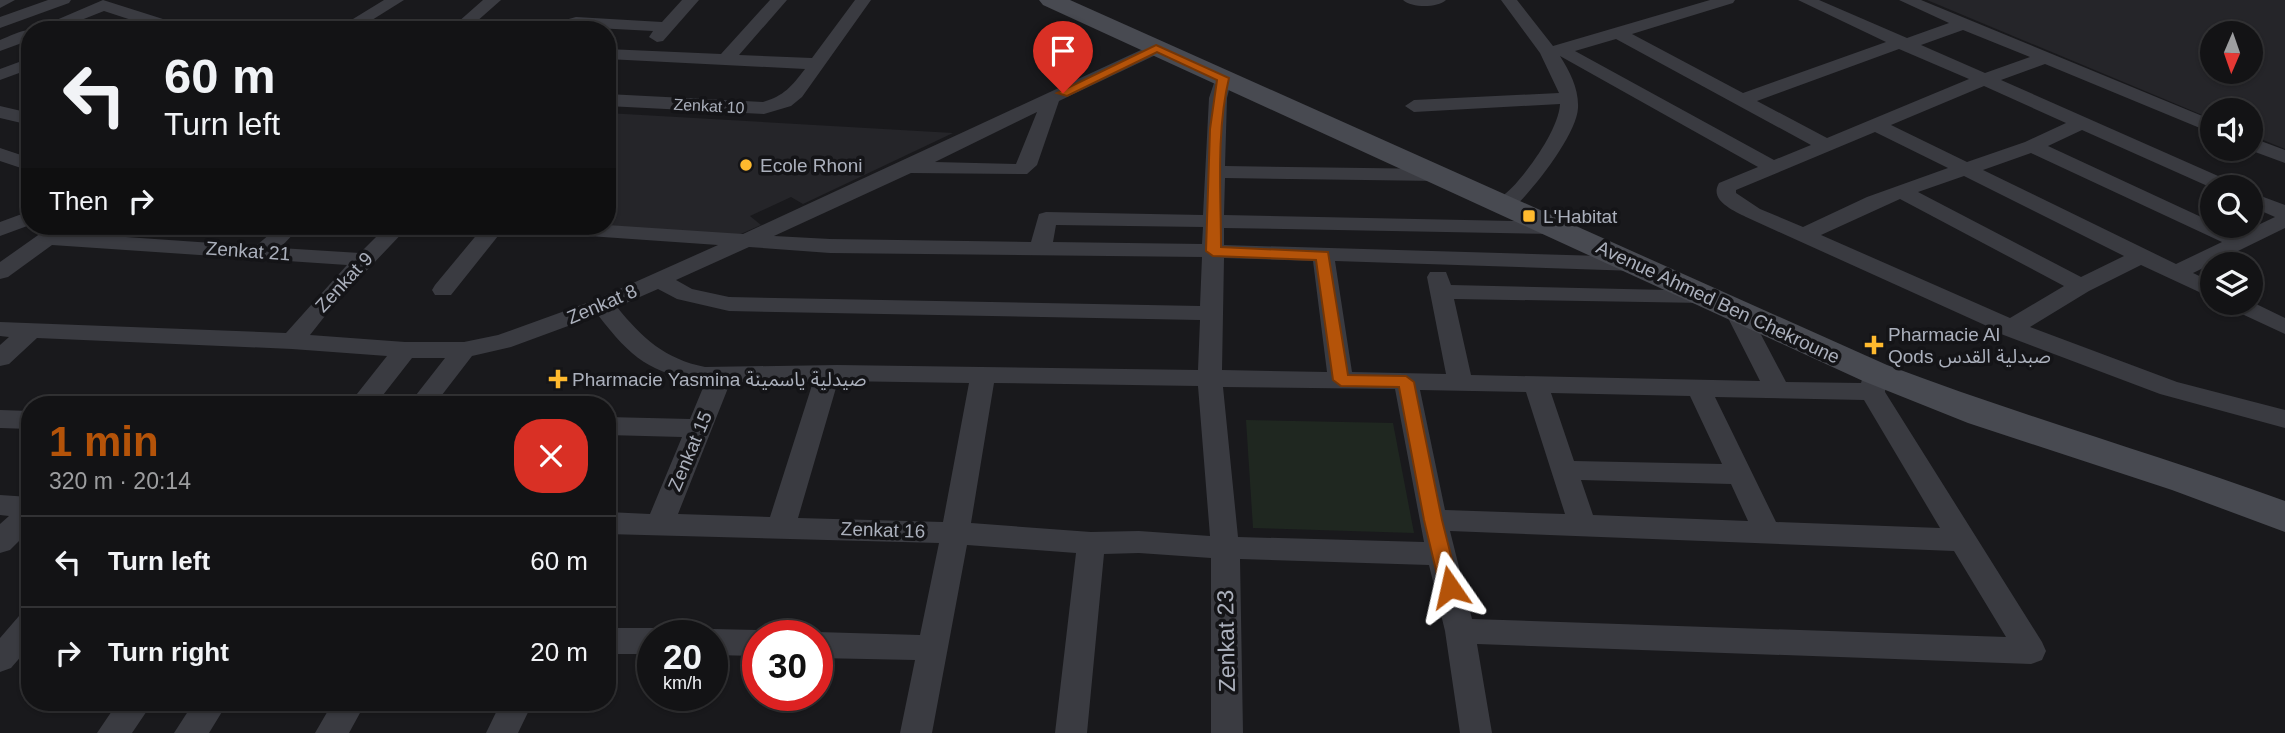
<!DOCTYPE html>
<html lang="en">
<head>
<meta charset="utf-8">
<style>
	:root { --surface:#131315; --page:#1c1c1e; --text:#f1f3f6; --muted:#9d9ea0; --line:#323234; --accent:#b45309 }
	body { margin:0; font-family:Arial,"Noto Sans Arabic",sans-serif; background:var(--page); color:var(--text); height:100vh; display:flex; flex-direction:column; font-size:26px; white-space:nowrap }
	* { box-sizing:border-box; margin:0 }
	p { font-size:23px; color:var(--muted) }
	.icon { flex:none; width:38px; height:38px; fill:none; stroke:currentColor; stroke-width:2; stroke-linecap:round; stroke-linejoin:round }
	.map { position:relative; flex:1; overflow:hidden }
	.details { position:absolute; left:21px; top:396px; width:595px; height:315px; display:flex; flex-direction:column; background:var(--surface); border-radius:28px; box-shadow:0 2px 5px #0004,0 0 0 2px var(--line) }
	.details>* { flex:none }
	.guide { position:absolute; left:21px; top:21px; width:595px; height:214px; border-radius:28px; box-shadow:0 2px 5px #0004,0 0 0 2px var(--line); background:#131315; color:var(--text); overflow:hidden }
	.needle { width:46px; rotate:182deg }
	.fabs { position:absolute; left:2200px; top:21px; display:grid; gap:14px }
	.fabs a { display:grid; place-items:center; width:63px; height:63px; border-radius:50%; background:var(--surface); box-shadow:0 2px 5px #0004,0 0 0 2px var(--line); font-size:35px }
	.speed { position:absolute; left:637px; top:620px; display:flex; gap:14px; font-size:35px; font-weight:700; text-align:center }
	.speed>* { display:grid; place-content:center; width:91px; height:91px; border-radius:50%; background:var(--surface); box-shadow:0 2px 5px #0004,0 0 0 2px var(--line); line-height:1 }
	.speed small { font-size:18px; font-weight:400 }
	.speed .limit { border:10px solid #d22; background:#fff; color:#111 }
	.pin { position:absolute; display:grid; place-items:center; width:60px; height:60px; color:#fff; margin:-72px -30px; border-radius:50% 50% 50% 0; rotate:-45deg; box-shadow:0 0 7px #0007 }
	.pin .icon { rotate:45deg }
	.me { position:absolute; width:77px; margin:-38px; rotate:349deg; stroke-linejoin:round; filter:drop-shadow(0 0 5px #0008) }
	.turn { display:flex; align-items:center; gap:24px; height:147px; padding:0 28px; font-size:32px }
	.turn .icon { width:91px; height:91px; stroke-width:2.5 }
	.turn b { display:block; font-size:49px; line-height:60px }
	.then { display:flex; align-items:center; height:66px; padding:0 28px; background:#0003; gap:14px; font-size:26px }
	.round { display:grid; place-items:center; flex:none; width:74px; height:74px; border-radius:28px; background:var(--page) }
	.summary { display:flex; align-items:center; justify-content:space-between; height:119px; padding:0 28px }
	h1 { font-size:42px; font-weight:700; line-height:52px; color:var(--accent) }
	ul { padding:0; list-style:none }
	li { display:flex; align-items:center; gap:21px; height:91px; padding:0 28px; border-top:2px solid var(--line) }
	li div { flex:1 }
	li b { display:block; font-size:26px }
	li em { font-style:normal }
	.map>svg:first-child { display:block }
	.built { fill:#252529; fill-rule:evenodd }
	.green { fill:#1f2720 }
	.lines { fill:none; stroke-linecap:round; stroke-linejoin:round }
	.street { fill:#3a3b41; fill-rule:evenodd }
	.secondary { fill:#484a51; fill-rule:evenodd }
	.route { fill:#b45309; stroke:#753606; stroke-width:2 }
	.poi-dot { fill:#ffba2e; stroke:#141417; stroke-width:2.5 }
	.labels { text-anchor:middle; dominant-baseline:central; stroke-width:7; stroke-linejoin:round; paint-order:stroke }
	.far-street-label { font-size:16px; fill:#abb0bc; stroke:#141417 }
	.poi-label { font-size:19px; fill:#abb0bc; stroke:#141417; text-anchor:start }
	.street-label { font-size:19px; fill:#abb0bc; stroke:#141417 }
	.near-street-label { font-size:23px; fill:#abb0bc; stroke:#141417 }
</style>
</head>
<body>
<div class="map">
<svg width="2285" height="733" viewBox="0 0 2285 733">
	<rect width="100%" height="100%" fill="#19191c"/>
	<path class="built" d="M1927,0H2285V149L2251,135L2250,110H2212V119ZM2212,33H2250V72H2212Z
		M607,113L953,133L803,204L791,197L750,216L761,225L734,237L607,226Z"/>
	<path class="green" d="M1246,420L1393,423L1414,533L1253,528Z"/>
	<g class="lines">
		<path class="street" d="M0,0H15L0,8Z
			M48,0H71L69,3L0,28V17Z
			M103,0L185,26L187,30H162L104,11L56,30H30V40L0,51V40C10,36 22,29 33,30Z
			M384,0H404L356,30H335Z
			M483,0H501L467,30H449Z
			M682,0H699L663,41L657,42L649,37L653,31L577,27L541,30L543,26L576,17L662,22Z
			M770,0H787L739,55L812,58L855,0H871L802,97L791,106L764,114L607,106V94L763,102C784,96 792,86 805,69L607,59V49L721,54Z
			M1403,0H1446C1437,8 1412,8 1403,0Z
			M1501,0H1517L1553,46L1710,0H1735L1733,3L1632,34L1743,93L1886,42L1798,0H1819L1907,38L1949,23L1899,0H1921L2212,120V133L2045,64L2001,80L2234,183L2237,187L2212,188L2082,130L2048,146L2212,222V226H2220L2239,234L2275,217L2250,206V192L2285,205V228L2193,273L2212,282V298L2141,265L2089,291L2030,327L2177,382L2285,410V428L2160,394L2001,334L1998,331L1746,217C1732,210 1709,200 1719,183L1758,167L1560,56C1570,72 1579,89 1578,108C1577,134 1532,192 1512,209H1498L1495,205C1501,196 1511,190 1518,181C1533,164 1559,127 1560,104L1414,112L1405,106L1414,100L1559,93L1540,53ZM1963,30L2030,57L1985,73L1921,45ZM1616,39L1811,145L1774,160L1575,51ZM1899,49L1969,79L1827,138L1757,101ZM1984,86L2066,123L2025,142L1967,162L1891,125ZM1875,132L1948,168L1867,197L1803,227L1760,209L1736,193V190ZM2031,153L2222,242L2176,264L1983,170ZM1964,176L2124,256L2081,277L1918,192ZM1900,199L2064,286L2010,318L1821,235Z
			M1156,43L1162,44L1165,48L1162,52L1059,101L1037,165L1027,174L911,173L774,236L830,239L1031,242L1039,214L1046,212L1203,215L1209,98L1217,74H1229L1232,78L1227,98L1225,166L1440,169L1447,171L1450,175L1447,179L1440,181L1225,178L1224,215L1557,222L1565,223L1568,228L1565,233L1557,234L1224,228V245L1636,257L1644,259L1647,264L1644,269L1636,271L1335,261L1352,372L1446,374L1427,277L1430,272H1446L1451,285L1713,291L1716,296L1713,301L1705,303L1454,299L1471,375L1760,381L1724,310L1728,305L1736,303L1744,305L1748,310L1786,382L1861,383L1866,367L1875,365L1884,367L1887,373L1885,392L2042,642L2046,651L2042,660L2031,664L1477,644L1492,733H1460L1445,631L1429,565L1240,559L1243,733H1211V558L1139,553L1104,554L1087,733H1055L1076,553L967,545L932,733H900L915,660L817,658V635H808L817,632L920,635L939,543L607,534V512L650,514L682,437L607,435V417L690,419L705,383C649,372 632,359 598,315L511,347L472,356L435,404H409L445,358H412L376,404H349L387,356L292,349L37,338L9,364L0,366V345L9,337L0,336V322L286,333L347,265L52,245L8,277L0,279V262L51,226H67L70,230L68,233L256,246L279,226H301L280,248L360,253L387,226H409L332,307L310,335L405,342H464L498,335L595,300L718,245L531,232L523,231L521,226L607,225L743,234ZM1037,112L1016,164L935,162ZM1056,225L1203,227L1202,244L1053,242ZM749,247L830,253L1202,257L1200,306L729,297L692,289L676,280ZM1224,258L1313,261L1327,372L1222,370ZM658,289L677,299L729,311L1200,320L1198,370L837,365L705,367C665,359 642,338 617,307ZM838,381L969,383L943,522L798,518ZM813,382L770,517L678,514L730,383ZM994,383L1198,386L1210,536L1139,531L1091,532L971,523ZM1223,387L1395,389L1424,542L1238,537ZM1420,390L1526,392L1565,514L1445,510ZM1551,393L1690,396L1722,464L1574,461ZM1715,397L1864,400L1940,528L1776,522ZM1581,480L1731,484L1748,521L1593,515ZM1450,531L1954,551L2006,637L1472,619Z
			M30,58V69L0,80V69Z
			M0,106L30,113V125L0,118Z
			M2250,137L2285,150V163L2247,149H2250Z
			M0,148L30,158V171L0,161Z
			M30,211V225L0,236V222Z
			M484,226H506L451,295H435L432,290L435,285Z
			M2250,301L2285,318V334L2229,308L2225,303H2250Z
			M0,410L30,411V429L0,428Z
			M0,495L30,497V530L10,550L0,553V524L9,516L0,515Z
			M30,613V646L11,668L0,672V638L19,616Z
			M607,628H653L665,635H653V654H607Z
			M712,629L758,630L770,635H758V656L712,655V635H700Z
			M118,702H153L132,733H97Z
			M194,702H228L209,733H174Z
			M333,702H366L349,733H315Z
			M501,702H533L518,733H486Z"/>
		<path class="secondary" d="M1039,0H1070L1887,365C2019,415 2153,453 2285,501V532L2172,490L1968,423L1863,381L1043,5Z"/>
	</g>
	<path class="route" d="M1156,45L1229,78C1216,132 1221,192 1221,247L1328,252L1348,375L1406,376L1414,382L1442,520L1459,587L1457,593L1450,595L1443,593L1440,587L1424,520L1399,387L1341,386L1333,380L1316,260L1213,256L1206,251L1210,129L1217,80L1157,52L1067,96L1057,93Z"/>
	<g class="poi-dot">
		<circle cx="746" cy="165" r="7"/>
		<rect x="1522" y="209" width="14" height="14" rx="3.5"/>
		<path d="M1870.5 334.5h7v7h7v7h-7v7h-7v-7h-7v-7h7z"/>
		<path d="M554.5 368.5h7v7h7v7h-7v7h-7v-7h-7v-7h7z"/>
	</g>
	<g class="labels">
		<g class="far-street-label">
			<text transform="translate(709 106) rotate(3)">Zenkat 10</text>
		</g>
		<g class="poi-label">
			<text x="760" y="165">Ecole Rhoni</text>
			<text x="1543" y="216">L'Habitat</text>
			<text x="1888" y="334">Pharmacie Al<tspan x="1888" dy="22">Qods صبدلية القدس</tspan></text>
			<text x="572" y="379">Pharmacie Yasmina صيدلية ياسمينة</text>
		</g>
		<g class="street-label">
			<text transform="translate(248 251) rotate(4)">Zenkat 21</text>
			<text transform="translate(344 282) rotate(-47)">Zenkat 9</text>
			<text transform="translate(1718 302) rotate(25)">Avenue Ahmed Ben Chekroune</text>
			<text transform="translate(602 304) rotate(-23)">Zenkat 8</text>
			<text transform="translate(690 451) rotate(-67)">Zenkat 15</text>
			<text transform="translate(883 530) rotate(2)">Zenkat 16</text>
		</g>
		<g class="near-street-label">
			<text transform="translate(1226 641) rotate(-91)">Zenkat 23</text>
		</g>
	</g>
</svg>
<div class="fabs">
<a><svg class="needle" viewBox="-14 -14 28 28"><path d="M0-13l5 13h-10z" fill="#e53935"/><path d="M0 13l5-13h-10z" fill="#9d9ea0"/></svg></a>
<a><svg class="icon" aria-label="sound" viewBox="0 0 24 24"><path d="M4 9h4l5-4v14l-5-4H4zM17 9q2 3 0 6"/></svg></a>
<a><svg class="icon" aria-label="search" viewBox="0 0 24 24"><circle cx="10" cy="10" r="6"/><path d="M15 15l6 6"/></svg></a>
<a><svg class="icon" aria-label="layers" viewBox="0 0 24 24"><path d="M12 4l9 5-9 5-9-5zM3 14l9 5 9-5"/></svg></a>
</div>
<div class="speed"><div>20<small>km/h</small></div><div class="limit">30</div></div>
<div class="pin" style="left:1063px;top:93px;background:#d93025"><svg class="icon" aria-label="arrive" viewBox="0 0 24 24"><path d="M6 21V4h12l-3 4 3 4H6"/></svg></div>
<svg class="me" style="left:1450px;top:587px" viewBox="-20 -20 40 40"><path d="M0-17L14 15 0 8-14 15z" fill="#b45309" stroke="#fff" stroke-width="4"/></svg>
<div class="guide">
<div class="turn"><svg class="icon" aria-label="left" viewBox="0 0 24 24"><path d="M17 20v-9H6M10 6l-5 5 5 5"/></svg><div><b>60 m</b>Turn left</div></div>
<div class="then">Then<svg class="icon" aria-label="right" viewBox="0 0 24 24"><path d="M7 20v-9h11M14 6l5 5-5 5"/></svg></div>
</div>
<section class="details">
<div class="summary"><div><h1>1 min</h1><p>320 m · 20:14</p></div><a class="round" style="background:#d93025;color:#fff"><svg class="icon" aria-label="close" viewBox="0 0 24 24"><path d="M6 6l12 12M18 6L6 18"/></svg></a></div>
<ul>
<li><svg class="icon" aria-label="left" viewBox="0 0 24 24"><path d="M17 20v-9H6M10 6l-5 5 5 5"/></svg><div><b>Turn left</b></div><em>60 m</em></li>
<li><svg class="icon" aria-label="right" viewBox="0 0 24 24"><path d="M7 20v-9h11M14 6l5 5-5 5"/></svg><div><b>Turn right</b></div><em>20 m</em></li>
</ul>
</section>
</div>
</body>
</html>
